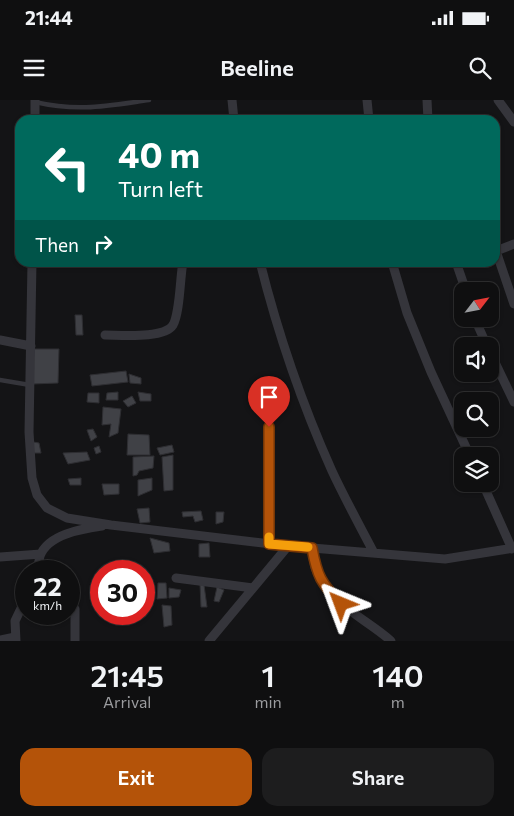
<!DOCTYPE html>
<html lang="en">
<head>
<meta charset="utf-8">
<style>
	:root { --surface:#0f0f10; --page:#1d1d1e; --text:#f1f3f6; --muted:#9b9c9f; --line:#2f2f30; --accent:#b45309 }
	body { margin:0; font-family:Commissioner,sans-serif; background:var(--page); color:var(--text); height:100vh; display:flex; flex-direction:column; font-size:19px; white-space:nowrap }
	* { box-sizing:border-box; margin:0 }
	p { font-size:16px; color:var(--muted) }
	.icon { flex:none; width:28px; height:28px; fill:none; stroke:currentColor; stroke-width:2; stroke-linecap:round; stroke-linejoin:round }
	.map { position:relative; height:541px; overflow:hidden }
	.drawer { display:flex; flex-direction:column; background:var(--surface); flex:1 }
	.drawer>* { flex:none }
	.banner { position:absolute; left:15px; top:15px; width:485px; height:152px; border-radius:15px; box-shadow:0 1px 4px #0004,0 0 0 1px var(--line); background:#00695c; color:#fff; overflow:hidden }
	.needle { width:32px; rotate:58deg }
	.fabs { position:absolute; left:454px; top:182px; display:grid; gap:10px }
	.fabs a { display:grid; place-items:center; width:45px; height:45px; border-radius:10px; background:var(--surface); box-shadow:0 1px 4px #0004,0 0 0 1px var(--line); font-size:25px }
	.speed { position:absolute; left:15px; top:460px; display:flex; gap:10px; font-size:25px; font-weight:700; text-align:center }
	.speed>* { display:grid; place-content:center; width:65px; height:65px; border-radius:50%; background:var(--surface); box-shadow:0 1px 4px #0004,0 0 0 1px var(--line); line-height:1 }
	.speed small { font-size:12px; font-weight:400 }
	.speed .limit { border:8px solid #d22; background:#fff; color:#111 }
	.pin { position:absolute; display:grid; place-items:center; width:42px; height:42px; color:#fff; margin:-51px -21px; border-radius:50% 50% 50% 0; rotate:-45deg; box-shadow:0 0 5px #0007 }
	.pin .icon { rotate:45deg }
	.me { position:absolute; width:55px; margin:-28px; rotate:316deg; stroke-linejoin:round; filter:drop-shadow(0 0 4px #0008) }
	.turn { display:flex; align-items:center; gap:18px; height:105px; padding:0 20px; font-size:22px }
	.turn .icon { width:65px; height:65px; stroke-width:2.5 }
	.turn b { display:block; font-size:35px; line-height:42px }
	.then { display:flex; align-items:center; height:48px; padding:0 20px; background:#0003; gap:10px; font-size:19px }
	.eta { display:flex; justify-content:space-evenly; align-items:center; height:85px; text-align:center }
	.eta b { font-size:30px; font-weight:600; line-height:35px }
	.button { display:flex; gap:10px; margin-top:auto; padding:10px 20px }
	.button a { flex:1; height:58px; border-radius:15px; background:var(--accent); color:#fff; font-size:20px; font-weight:600; line-height:58px; text-align:center }
	.button a+a { background:var(--page); color:var(--text) }
	.status { display:flex; justify-content:space-between; align-items:center; height:35px; padding:0 25px; background:var(--surface); direction:ltr }
	.status svg { height:14px; fill:currentColor }
	header { display:flex; justify-content:space-between; align-items:center; height:65px; padding:0 20px; background:var(--surface); font-size:22px; font-weight:600 }
	.map>svg:first-child { display:block }
	.building { fill:#404146; stroke:#2e2e32 }
	.lines { fill:none; stroke-linecap:round; stroke-linejoin:round }
	.service { stroke:#35353b; stroke-width:4.5 }
	.minor { stroke:#35353b; stroke-width:9 }
	.route-casing { stroke:#753606; stroke-width:12 }
	.route { stroke:#b45309; stroke-width:9 }
	.slow { stroke:#f59e0b; stroke-width:9 }
</style>
</head>
<body>
<div class="status"><b>21:44</b><svg viewBox="0 0 49 12"><path d="M0 12V9h3v3zM5 12V6h3v6zM10 12V3h3v9zM15 12V0h3v12zM26 1h20v11H26zM47 4h2v5h-2z"/></svg></div>
<header><svg class="icon" aria-label="menu" viewBox="0 0 24 24"><path d="M4 6h16M4 12h16M4 18h16"/></svg>Beeline<svg class="icon" aria-label="search" viewBox="0 0 24 24"><circle cx="10" cy="10" r="6"/><path d="M15 15l6 6"/></svg></header>
<div class="map">
<svg width="514" height="541" viewBox="0 0 514 541">
	<rect width="100%" height="100%" fill="#141416"/>
	<path class="building" d="M75,215H82L83,235H76Z
		M34,249H59L58,283L32,284Z
		M126,271L128,282L92,286L90,275Z
		M129,274L141,278V284L130,283Z
		M118,292V300H106L107,293Z
		M138,292L151,294V301H140Z
		M88,293H99V303L87,302Z
		M132,296L136,303L128,307L123,301Z
		M103,307L121,309L118,333L109,337L111,324L102,325Z
		M93,329L97,337L91,341L87,330Z
		M128,334L149,335L150,355H127Z
		M33,342L39,343L41,353H33Z
		M172,345L174,352L160,355L157,348Z
		M99,346L101,352L96,354L94,348Z
		M87,352L90,360L68,364L63,353Z
		M173,355V390L164,391L162,357Z
		M154,356L153,368L139,371L137,375L133,376V357Z
		M81,378V385H70L68,379Z
		M152,378V390L138,396V380Z
		M102,384H119V394L104,395Z
		M149,408L150,422L140,423L137,409Z
		M201,411L203,420L195,422L193,416L183,417L182,412Z
		M216,412H224L223,422L216,424Z
		M150,438L169,443L170,451L154,453Z
		M209,443L210,457H199V444Z
		M158,483H166L167,498L157,499Z
		M200,484L204,485L207,507H201Z
		M217,487L224,490L219,502L214,501Z
		M169,488L181,490L179,497L169,498Z
		M162,505L171,506L172,525L164,527Z"/>
	<g class="lines">
		<path class="service" d="M35,2C78,12 106,6 149,0
			M0,280L30,285"/>
		<path class="minor" d="M232,0L234,20
			M367,0L369,20
			M427,0L428,20
			M498,0L514,22
			M35,20V0
			M495,148L514,204
			M496,151L514,144
			M32,162L29,332L32,378L37,395L47,408L67,418L111,425L288,446L445,459L514,448
			M260,162C278,234 302,304 332,371C345,399 360,426 374,453
			M392,162L407,213L431,272L470,356
			M456,162L466,191
			M475,219L487,246
			M105,235C121,235 164,239 173,225C180,213 180,177 183,162
			M0,240L31,246
			M490,252L514,302
			M269,327V443
			M483,384L512,449
			M312,448C313,455 313,464 316,470C327,503 367,519 391,541
			M0,457L41,454
			M37,471C38,466 39,461 40,456C48,434 82,429 102,426
			M176,478L253,488
			M75,509V541
			M0,540L15,537
			M16,541L15,521L26,498
			M209,541L288,446"/>
	</g>
	<g class="lines">
		<g class="route-casing">
			<path id="route" d="M269,327V444L312,448C317,476 321,483 341,504"/>
		</g>
		<use href="#route" class="route"/>
		<path class="slow" d="M269,437V444L308,447"/>
	</g>
</svg>
<div class="fabs">
<a><svg class="needle" viewBox="-14 -14 28 28"><path d="M0-13l5 13h-10z" fill="#e53935"/><path d="M0 13l5-13h-10z" fill="#9b9c9f"/></svg></a>
<a><svg class="icon" aria-label="sound" viewBox="0 0 24 24"><path d="M4 9h4l5-4v14l-5-4H4zM17 9q2 3 0 6"/></svg></a>
<a><svg class="icon" aria-label="search" viewBox="0 0 24 24"><circle cx="10" cy="10" r="6"/><path d="M15 15l6 6"/></svg></a>
<a><svg class="icon" aria-label="layers" viewBox="0 0 24 24"><path d="M12 4l9 5-9 5-9-5zM3 14l9 5 9-5"/></svg></a>
</div>
<div class="speed"><div>22<small>km/h</small></div><div class="limit">30</div></div>
<div class="pin" style="left:269px;top:327px;background:#d93025"><svg class="icon" aria-label="arrive" viewBox="0 0 24 24"><path d="M6 21V4h12l-3 4 3 4H6"/></svg></div>
<svg class="me" style="left:341px;top:504px" viewBox="-20 -20 40 40"><path d="M0-17L14 15 0 8-14 15z" fill="#b45309" stroke="#fff" stroke-width="4"/></svg>
<div class="banner">
<div class="turn"><svg class="icon" aria-label="left" viewBox="0 0 24 24"><path d="M17 20v-9H6M10 6l-5 5 5 5"/></svg><div><b>40 m</b>Turn left</div></div>
<div class="then">Then<svg class="icon" aria-label="right" viewBox="0 0 24 24"><path d="M7 20v-9h11M14 6l5 5-5 5"/></svg></div>
</div>
</div>
<section class="drawer">
<div class="eta">
<div><b>21:45</b><p>Arrival</p></div>
<div><b>1</b><p>min</p></div>
<div><b>140</b><p>m</p></div>
</div>
<div class="button"><a>Exit</a><a>Share</a></div>
</section>
</body>
</html>
